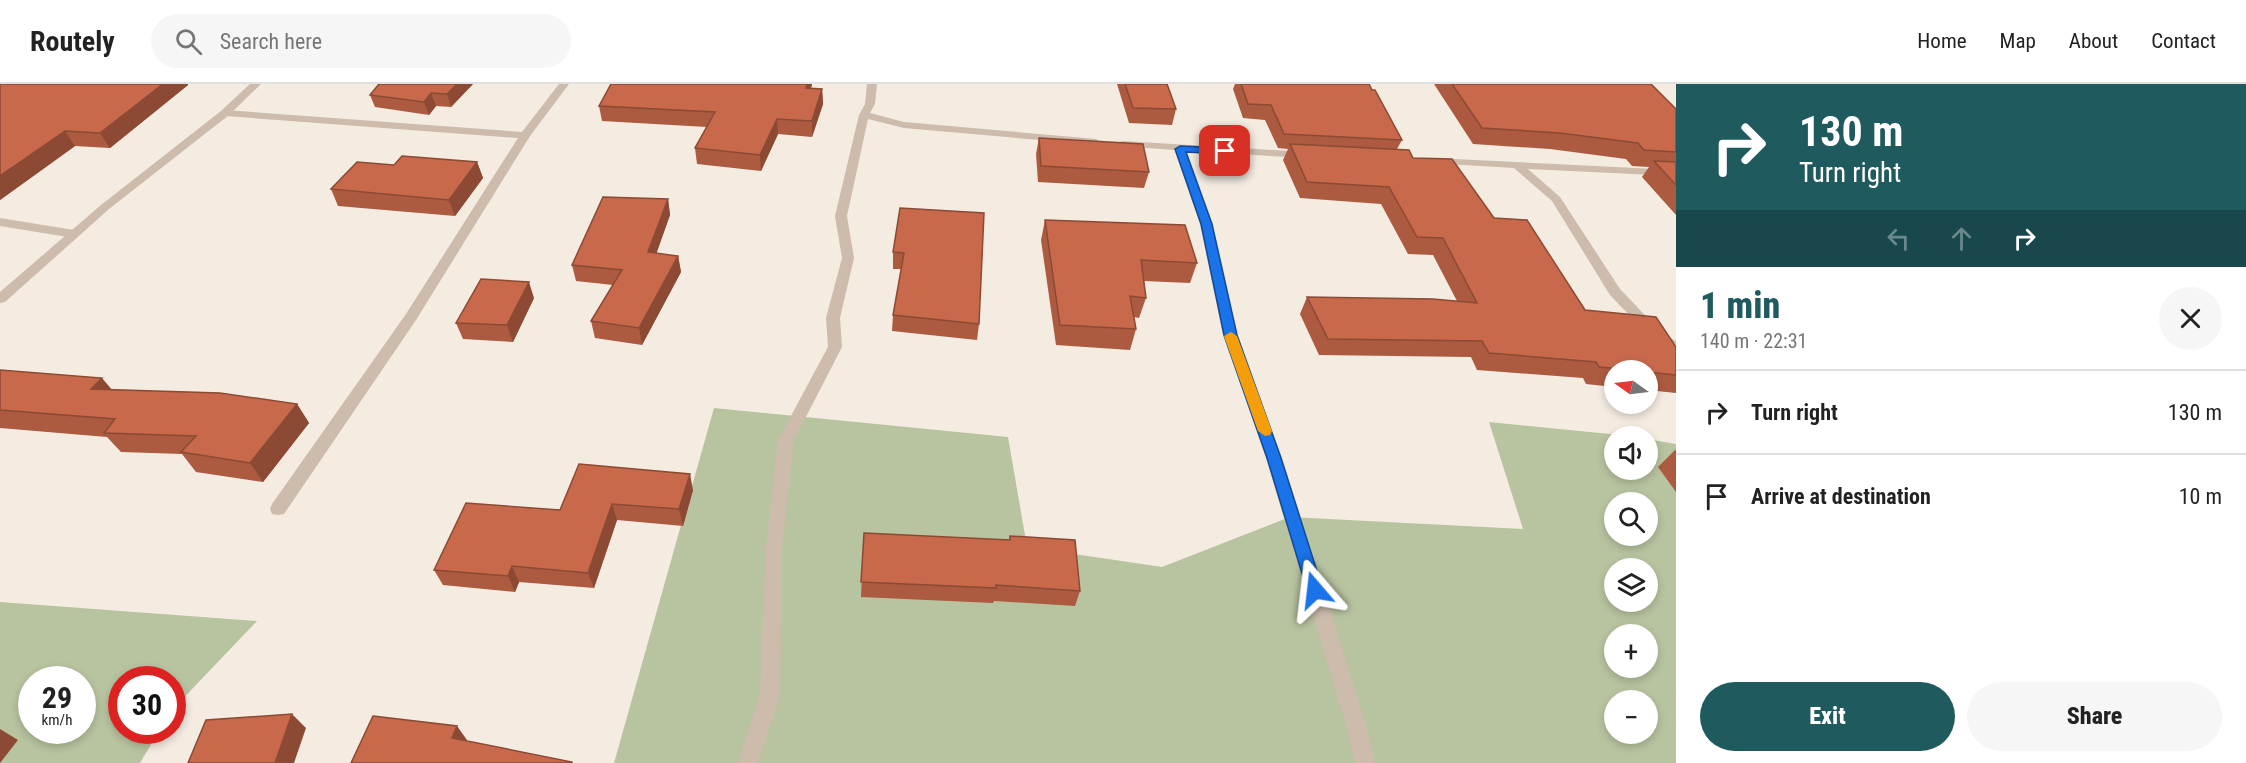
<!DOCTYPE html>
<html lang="en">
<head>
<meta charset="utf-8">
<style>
	:root { --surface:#fff; --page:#f6f6f6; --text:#222; --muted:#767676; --line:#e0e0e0; --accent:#1f5a5e }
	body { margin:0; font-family:"Roboto Condensed",sans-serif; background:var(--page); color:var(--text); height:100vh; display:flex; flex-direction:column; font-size:22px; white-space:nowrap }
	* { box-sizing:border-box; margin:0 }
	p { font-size:20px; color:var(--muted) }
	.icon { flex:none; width:33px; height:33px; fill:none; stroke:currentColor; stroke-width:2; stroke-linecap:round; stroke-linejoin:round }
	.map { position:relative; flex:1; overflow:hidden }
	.sheet { display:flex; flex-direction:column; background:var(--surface); width:570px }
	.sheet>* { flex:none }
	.banner { background:#1f5a5e; color:#fff; overflow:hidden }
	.needle { width:39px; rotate:284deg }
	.controls { position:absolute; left:1604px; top:276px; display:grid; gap:12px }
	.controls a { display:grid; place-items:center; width:54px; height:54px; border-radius:50%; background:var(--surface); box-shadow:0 3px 9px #0003; font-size:30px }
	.speed { position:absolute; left:18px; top:582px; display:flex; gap:12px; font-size:30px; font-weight:700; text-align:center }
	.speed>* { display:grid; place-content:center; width:78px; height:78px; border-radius:50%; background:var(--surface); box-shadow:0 3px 9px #0003; line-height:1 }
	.speed small { font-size:15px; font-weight:400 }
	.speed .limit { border:9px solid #d22; background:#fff; color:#111 }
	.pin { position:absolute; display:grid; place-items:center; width:51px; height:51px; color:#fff; margin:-26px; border-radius:12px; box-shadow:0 3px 9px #0006 }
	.me { position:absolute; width:66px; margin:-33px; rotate:343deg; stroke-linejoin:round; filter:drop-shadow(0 0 4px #0008) }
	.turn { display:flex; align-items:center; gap:21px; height:126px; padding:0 24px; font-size:27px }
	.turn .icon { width:78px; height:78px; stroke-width:2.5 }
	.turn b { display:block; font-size:42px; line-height:51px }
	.lanes { display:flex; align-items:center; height:57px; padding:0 24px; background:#0003; justify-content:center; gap:30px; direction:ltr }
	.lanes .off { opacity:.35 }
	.round { display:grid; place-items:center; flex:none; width:63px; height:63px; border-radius:32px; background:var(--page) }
	.overview { display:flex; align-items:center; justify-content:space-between; height:102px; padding:0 24px }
	h1 { font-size:36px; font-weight:800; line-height:45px; color:var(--accent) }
	.button { display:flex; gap:12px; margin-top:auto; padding:12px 24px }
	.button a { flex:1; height:69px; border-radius:36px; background:var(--accent); color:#fff; font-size:24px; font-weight:800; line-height:69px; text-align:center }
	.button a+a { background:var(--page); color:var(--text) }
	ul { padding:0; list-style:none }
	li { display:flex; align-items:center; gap:18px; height:84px; padding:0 24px; border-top:2px solid var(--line) }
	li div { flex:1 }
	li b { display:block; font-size:22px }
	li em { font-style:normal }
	header { display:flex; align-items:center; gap:36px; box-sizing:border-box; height:84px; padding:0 30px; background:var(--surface); border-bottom:2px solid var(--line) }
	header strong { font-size:28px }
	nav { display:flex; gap:33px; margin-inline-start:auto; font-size:21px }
	.search { width:420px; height:54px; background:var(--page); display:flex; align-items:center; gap:15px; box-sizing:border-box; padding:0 21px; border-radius:33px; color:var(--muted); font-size:22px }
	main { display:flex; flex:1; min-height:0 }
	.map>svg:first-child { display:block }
	.green { fill:#b8c4a0; fill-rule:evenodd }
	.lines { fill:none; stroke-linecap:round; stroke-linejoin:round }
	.minor { fill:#cdbbac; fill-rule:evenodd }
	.tertiary { fill:#cdbbac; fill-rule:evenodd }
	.wall { fill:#ac5a40 }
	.shaded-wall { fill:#8c4a34 }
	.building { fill:#c8694b; stroke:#8c4a34; stroke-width:1.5 }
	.route { fill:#1a73e8; stroke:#114b97; stroke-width:1.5 }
	.slow { fill:#f59e0b }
</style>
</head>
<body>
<header>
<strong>Routely</strong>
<div class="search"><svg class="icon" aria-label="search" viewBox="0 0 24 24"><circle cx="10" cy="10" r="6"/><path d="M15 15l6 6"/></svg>Search here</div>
<nav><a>Home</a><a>Map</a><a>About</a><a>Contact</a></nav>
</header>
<main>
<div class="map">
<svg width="1676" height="679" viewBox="0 0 1676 679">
	<rect width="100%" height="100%" fill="#f4ebe1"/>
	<path class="green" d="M714,324L1008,353L1027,463L1162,483L1290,433L1523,445L1489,338L1630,352H1614V386H1647V355L1676,360V679H614ZM1614,418H1647V452H1614ZM1614,484H1647V518H1614ZM1614,550H1647V584H1614ZM1614,616H1647V650H1614Z
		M0,518L257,537L173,625L172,596H122V646L159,647L140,679H0ZM32,596H82V646H32Z"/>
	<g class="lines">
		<path class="minor" d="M559,0H569L530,52L416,236L284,430L278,431L272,430L270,425L272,420L406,230L518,54L225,32L220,29L225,26L522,48Z
			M867,0H877L875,20L870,29L904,38L1096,55L1101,58L1096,61L904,44L868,35L847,132L854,174L840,234L842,263L794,356L782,463L780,610L758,679H738L760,610L766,463L778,356L828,263L826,234L842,174L835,132L859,31L865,20Z
			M1123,57L1306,68L1311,71L1306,74L1186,67L1212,140L1237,251L1282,374L1365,638L1375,679H1355L1345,638L1266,374L1223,251L1200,140L1175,66L1119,62V58Z
			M1434,74L1676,86V92L1528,85L1560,113L1620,205L1662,249L1676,257V268L1652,255L1610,211L1552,117L1514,84L1430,79V75Z
			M0,134L74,146L80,150L74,154L0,142Z"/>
		<path class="tertiary" d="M250,0H261L229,31L109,125L5,218L0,219V208L101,121L221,27Z"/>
	</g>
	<path class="wall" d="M0,0L188,1L110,64L75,62L0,116Z
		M473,0L451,23L436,22L429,31L375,23L370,11Z
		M611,0H812L811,5H822L823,20L812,53L778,50L761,87L697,80L695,64L707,43L602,37L599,22Z
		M1117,0H1167L1176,25L1172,41L1129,39Z
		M1235,0H1369L1402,56L1397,65L1413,74L1494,134L1585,226L1676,263V309L1647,306V286H1614V303L1586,300L1583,294L1477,286L1471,273L1319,271L1300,230L1307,213L1457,217L1433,171L1408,170L1381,120L1300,114L1283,76L1288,65L1278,64L1265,36L1243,34L1233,5Z
		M1434,0H1651L1676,25V131L1642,93L1649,83L1632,82L1626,75L1550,65L1473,60Z
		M1039,54L1149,88L1144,104L1038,98L1036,70Z
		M477,78L483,94L455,132L338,122L331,105L394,81Z
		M668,115L670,131L656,169L678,172L681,188L642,261L595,254L591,237L613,201L576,197L572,181Z
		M900,124L979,240L977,256L892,247L893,231L901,185H893V168Z
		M1045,136L1197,179L1190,199L1144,197L1146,214L1139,234L1134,233L1136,245L1130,266L1056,261L1041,156Z
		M534,214L513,258L463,255L456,239Z
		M0,286L112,306L297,320L309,339L263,398L196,388L182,370L121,368L107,353L0,344Z
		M1675,366H1676V408L1658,383Z
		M693,406L683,442L617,436L594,504L519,498L515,508L443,501L434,486L560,426Z
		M864,449L1009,456L1010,452L1080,507L1075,522L994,517L993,519L861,513Z"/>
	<path class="shaded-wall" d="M163,0H188V1L110,64L100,49Z
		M457,0H473L451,23L447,10Z
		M807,0H812L806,19V4Z
		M822,5L823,20L812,53V37Z
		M431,9L436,22L429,31L424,18Z
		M777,35L778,50L761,87L760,71Z
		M65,47L75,62L0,116V92Z
		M477,78L483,94L455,132L449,116Z
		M668,115L670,131L651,185L648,168Z
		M678,172L681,188L642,261L639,244Z
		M529,198L534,214L513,258L507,241Z
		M102,294L118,313L91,305Z
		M297,320L309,339L263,398L250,379Z
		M690,390L693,406L683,442L679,425Z
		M612,420L617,436L594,504L588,489Z
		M512,482L519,498L515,508L508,492Z
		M292,630L306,644L294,679H275Z
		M457,642L467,656L462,667L452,654Z
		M0,645L18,656L0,679Z"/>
	<path class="building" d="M0,0H163L100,49L65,47L0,92Z
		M379,0H457L447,10L431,9L424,18L370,11Z
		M611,0H807L806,4L822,5L812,37L777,35L760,71L695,64L715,28L599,22Z
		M1125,0H1167L1176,25L1133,24Z
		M1241,0H1369L1372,6H1375L1402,56L1284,50L1271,21L1248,20Z
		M1452,0H1651L1676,25V68L1644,66L1638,59L1560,49L1482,44Z
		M1039,54L1143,60L1149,88L1041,82Z
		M1290,60L1409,66L1413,74L1452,75L1494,134L1527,136L1585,226L1656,233L1676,263V291L1647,288V286H1633L1599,283L1596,278L1489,269L1482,257L1328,255L1307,213L1433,215L1477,219L1443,154L1417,153L1389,103L1307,98Z
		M402,72L477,78L449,116L331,105L357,78L394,81Z
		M1654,77L1676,78V101Z
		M603,113L668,115L648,168L678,172L639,244L591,237L622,186L572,181Z
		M900,124L984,129L979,240L893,231L904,169L893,168Z
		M1045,136L1185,141L1197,179L1141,176L1146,214L1130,212L1136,245L1060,241Z
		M481,195L529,198L507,241L456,239Z
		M0,286L102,294L91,305L220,309L297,320L250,379L181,368L196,352L104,349L115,335L0,326Z
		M579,380L690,390L679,425L612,420L588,489L512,482L508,492L434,486L466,419L560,426Z
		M864,449L1010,456V452L1075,456L1080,507L996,501V504L861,498Z
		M292,630L275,679H188L206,636Z
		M373,632L457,642L452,654L572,678V679H351Z"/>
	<path class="route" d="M1180,62L1225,64L1230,67L1225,70L1186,68L1212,140L1237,251L1281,374L1323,506L1320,511L1315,513L1309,511L1307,506L1267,374L1224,251L1201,140L1175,65Z"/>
	<path class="slow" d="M1231,248L1237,252L1272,347L1270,351L1265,352L1258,347L1224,252Z"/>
</svg>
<div class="controls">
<a><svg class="needle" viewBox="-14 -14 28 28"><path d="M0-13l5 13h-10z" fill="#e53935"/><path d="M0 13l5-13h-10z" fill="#767676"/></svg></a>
<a><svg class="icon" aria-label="sound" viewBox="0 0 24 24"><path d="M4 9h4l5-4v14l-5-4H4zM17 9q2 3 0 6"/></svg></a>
<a><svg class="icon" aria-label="search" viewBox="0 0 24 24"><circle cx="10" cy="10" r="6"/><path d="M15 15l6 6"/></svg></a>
<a><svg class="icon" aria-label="layers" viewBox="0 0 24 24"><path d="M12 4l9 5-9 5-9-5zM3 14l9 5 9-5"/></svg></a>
<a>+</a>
<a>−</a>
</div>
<div class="speed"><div>29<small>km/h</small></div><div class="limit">30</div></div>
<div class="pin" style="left:1225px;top:67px;background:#d93025"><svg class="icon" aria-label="arrive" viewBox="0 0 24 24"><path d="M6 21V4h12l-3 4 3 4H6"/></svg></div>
<svg class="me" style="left:1315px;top:506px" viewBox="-20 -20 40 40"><path d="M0-17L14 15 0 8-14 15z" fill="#1a73e8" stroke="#fff" stroke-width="4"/></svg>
</div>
<section class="sheet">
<div class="banner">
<div class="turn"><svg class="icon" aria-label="right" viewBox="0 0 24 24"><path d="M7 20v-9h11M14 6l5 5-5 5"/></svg><div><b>130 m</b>Turn right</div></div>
<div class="lanes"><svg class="icon off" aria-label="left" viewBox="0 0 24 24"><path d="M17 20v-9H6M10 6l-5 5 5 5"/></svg><svg class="icon off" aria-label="ahead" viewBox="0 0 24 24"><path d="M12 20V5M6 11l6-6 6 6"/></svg><svg class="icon" aria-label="right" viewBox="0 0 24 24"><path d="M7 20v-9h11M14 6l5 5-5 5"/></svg></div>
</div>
<div class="overview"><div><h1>1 min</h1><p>140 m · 22:31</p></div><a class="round"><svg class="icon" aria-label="close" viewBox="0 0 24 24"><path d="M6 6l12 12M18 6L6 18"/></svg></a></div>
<ul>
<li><svg class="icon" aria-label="right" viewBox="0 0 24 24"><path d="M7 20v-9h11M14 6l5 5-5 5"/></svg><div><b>Turn right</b></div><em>130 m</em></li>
<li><svg class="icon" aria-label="arrive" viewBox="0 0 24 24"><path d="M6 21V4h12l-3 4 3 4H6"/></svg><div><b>Arrive at destination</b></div><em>10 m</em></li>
</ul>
<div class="button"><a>Exit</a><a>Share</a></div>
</section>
</main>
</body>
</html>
